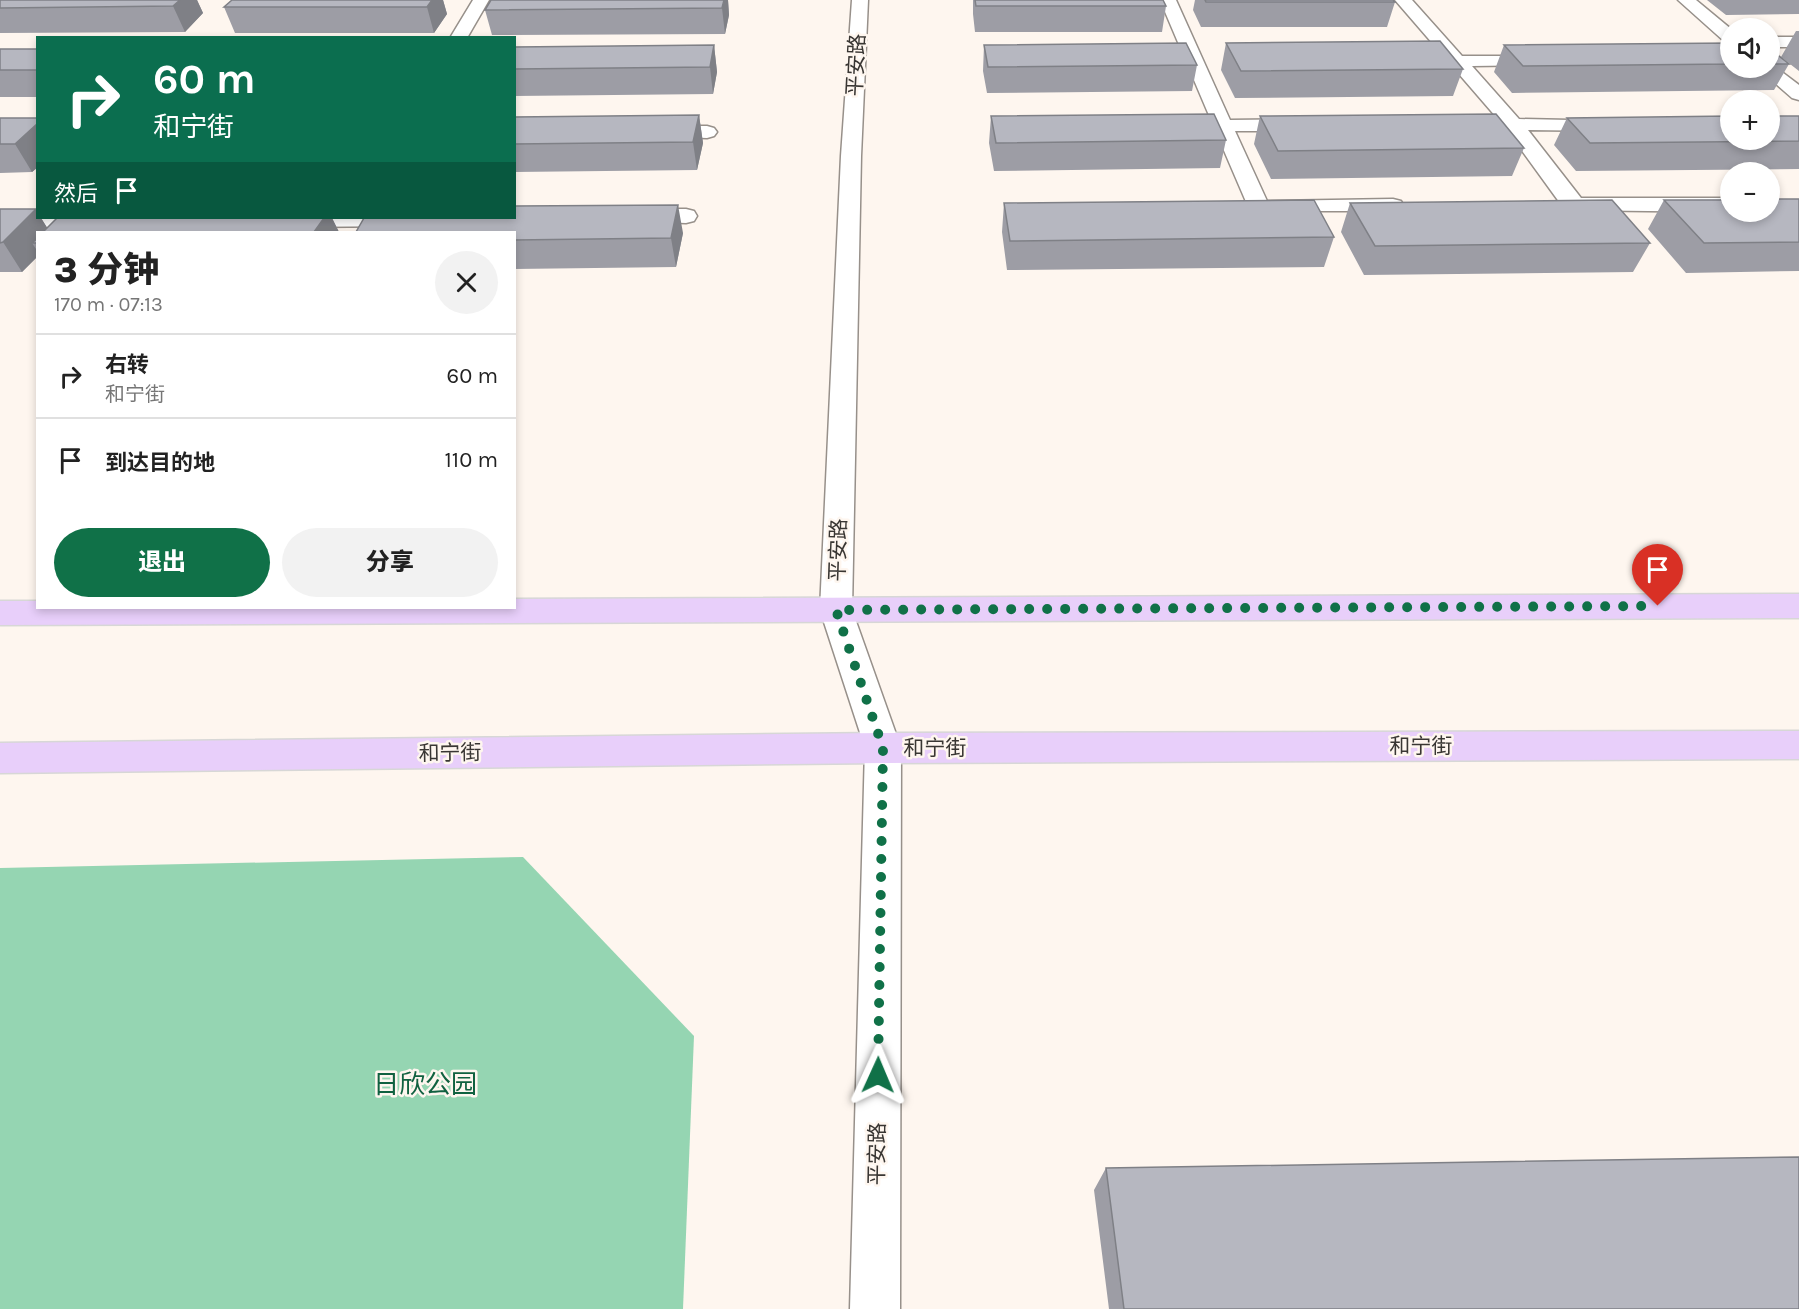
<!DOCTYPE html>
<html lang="zh">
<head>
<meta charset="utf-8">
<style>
	:root { --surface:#fff; --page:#f2f2f2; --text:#222; --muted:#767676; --line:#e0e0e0; --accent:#107148 }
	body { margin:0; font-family:Karla,"Noto Sans SC",sans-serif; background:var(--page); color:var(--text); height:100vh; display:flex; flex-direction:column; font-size:22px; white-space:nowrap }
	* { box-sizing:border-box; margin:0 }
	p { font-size:20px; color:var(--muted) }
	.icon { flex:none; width:33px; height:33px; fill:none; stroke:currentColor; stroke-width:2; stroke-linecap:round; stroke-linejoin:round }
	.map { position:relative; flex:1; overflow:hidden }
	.panel { position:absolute; left:36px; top:231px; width:480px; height:378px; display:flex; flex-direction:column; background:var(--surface); border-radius:0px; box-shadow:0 3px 9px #0003 }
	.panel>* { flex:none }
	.guide { position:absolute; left:36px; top:36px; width:480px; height:183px; border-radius:0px; box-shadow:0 3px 9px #0003; background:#0b6e4f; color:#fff; overflow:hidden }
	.fabs { position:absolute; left:1720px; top:18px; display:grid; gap:12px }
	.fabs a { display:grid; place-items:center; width:60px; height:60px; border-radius:50%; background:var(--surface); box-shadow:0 3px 9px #0003; font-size:30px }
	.pin { position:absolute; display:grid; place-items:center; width:51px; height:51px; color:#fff; margin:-62px -26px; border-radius:50% 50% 50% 0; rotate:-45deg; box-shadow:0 0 6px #0007 }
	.pin .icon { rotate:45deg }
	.me { position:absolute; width:66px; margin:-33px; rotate:1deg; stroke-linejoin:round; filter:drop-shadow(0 0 4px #0008) }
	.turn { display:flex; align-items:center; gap:21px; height:126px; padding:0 18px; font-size:27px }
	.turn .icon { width:78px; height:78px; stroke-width:2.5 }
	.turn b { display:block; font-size:42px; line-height:51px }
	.then { display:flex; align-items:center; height:57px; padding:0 18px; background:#0003; gap:12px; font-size:22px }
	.round { display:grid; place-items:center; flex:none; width:63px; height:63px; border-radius:32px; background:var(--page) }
	.head { display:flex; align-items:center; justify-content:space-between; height:102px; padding:0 18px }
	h1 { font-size:36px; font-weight:800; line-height:45px }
	.action { display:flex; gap:12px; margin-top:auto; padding:12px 18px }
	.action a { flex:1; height:69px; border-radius:36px; background:var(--accent); color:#fff; font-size:24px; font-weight:800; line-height:69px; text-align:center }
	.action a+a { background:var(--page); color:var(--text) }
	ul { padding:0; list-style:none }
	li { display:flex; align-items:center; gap:18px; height:84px; padding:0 18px; border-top:2px solid var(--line) }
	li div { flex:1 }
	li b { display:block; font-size:22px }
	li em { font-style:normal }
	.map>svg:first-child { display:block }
	.green { fill:#95d5b2 }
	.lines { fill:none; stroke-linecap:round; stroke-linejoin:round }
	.minor-casing { stroke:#97908a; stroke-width:3 }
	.major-casing { stroke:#d7d7d6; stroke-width:3 }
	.minor { fill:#fff; fill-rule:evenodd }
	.major { fill:#e8cffa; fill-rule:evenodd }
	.wall { fill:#9d9da5 }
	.shaded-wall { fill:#7f8086 }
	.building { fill:#b6b7c0; stroke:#7f8086; stroke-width:1.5 }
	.route { stroke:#107148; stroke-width:10; stroke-dasharray:0 18 }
	.labels { text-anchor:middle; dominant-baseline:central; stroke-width:5; stroke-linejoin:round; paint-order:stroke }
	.street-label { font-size:21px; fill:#393633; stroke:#fef6ef }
	.near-park-label { font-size:26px; fill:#106140; stroke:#fef6ef }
</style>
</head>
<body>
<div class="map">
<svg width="1799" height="1309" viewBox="0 0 1799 1309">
	<rect width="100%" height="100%" fill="#fef6ef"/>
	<path class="green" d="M523,857L694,1036L683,1309H0V868Z"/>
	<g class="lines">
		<g class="minor-casing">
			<path id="minor" d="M473,0H489L467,38H450Z
				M852,0H868L861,156L852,610L901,748L900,1309H850L865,748L820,610L841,156Z
				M1160,0H1176L1230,120L1303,119L1313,125L1303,131H1235L1267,201L1393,199L1401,201L1404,206L1401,211H1250L1216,132H1175L1165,126L1175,120H1211Z
				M1395,0H1412L1462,56H1548L1551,60L1548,64L1542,65L1472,66L1519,119L1616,121L1619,125L1616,129L1609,131L1528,130L1581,198H1731V212L1565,210L1507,130L1453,128L1450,124L1453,120L1497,118Z
				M1678,0H1696L1731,29V43L1725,42Z
				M1770,37H1799V47H1770Z
				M1770,63L1799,85V100L1792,98L1758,68H1770Z
				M657,126H707L714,128L717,132L714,136L707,138L650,136L647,132L650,128Z
				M635,209H686L694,211L697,216L694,221L686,223L627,221L624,216L627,211Z
				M0,216L105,218L108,222L105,227L97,229L0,230Z
				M281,218H419L420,219L417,224L409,226L290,227L282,225L279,220Z"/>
		</g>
		<g class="major-casing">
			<path id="major" d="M1799,594V618L0,625V601H38V608H514V599Z
				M1799,731V759L883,763L0,773V743L883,733Z"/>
		</g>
		<use href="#minor" class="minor"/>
		<use href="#major" class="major"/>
	</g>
	<path class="wall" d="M0,0H197L203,13L185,32L0,33Z
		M232,0H443L447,14L434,33H235L224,7Z
		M728,0L729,15L725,34L492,35L485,10Z
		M973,0H1163L1166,6L1162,32H975L973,14Z
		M1195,0H1393L1395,2L1387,27H1201L1193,10Z
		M1707,0H1799V14L1726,15Z
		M1796,31H1799V71L1781,57Z
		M1226,43L1463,69L1453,96L1235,98L1221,70Z
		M1731,43V68H1770V49L1789,64L1774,90L1512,93L1494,72L1504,45Z
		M714,45L717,72L713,94L514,96V47Z
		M984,45L1197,65L1192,91L987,93L983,71Z
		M0,49H38V97H0Z
		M699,115L703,143L697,170L514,172V117Z
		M991,116L1226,140L1220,168L994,171L989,143Z
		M1260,116L1524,148L1512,176L1271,179L1254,144Z
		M1799,116V169L1576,171L1554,145L1567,118Z
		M0,118H38V167L32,172L0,173Z
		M1799,199V271L1686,273L1648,229L1664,200Z
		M1004,203L1334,237L1324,267L1007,270L1002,232Z
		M1350,203L1650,243L1633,272L1364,275L1341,232Z
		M0,209H36L38,212V218H41L47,228L332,218L339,232H38V256L22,272H0Z
		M514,232L683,233L676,267L514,269Z
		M1106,1168L1799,1309H1109L1094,1190Z"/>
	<path class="shaded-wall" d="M180,0H197L203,13L185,32L173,6Z
		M432,0H443L447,14L434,33L427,7Z
		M724,0H728L729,15L725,34L722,8Z
		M714,45L717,72L713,94L710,67Z
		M699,115L703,143L697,170L693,142Z
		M38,123V167L32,172L15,144Z
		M678,205L683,233L676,267L671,238Z
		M36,209L38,212V218H41L50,232H38V243H32L38,252V256L22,272L3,242Z
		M324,218H332L339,232H314Z"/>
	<path class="building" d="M0,0H180L173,6L0,8Z
		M232,0H432L427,7H224Z
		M491,0H724L722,8L485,10Z
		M975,0H1163L1166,6H976Z
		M1205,0H1393L1395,2H1206Z
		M1440,41L1463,69L1241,71L1226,43Z
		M1186,43L1197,65L988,67L984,45Z
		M1731,43V64L1523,66L1504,45Z
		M714,45L710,67L514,69V47Z
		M0,49H38V70H0Z
		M1770,49L1789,64H1770Z
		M1214,114L1226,140L996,143L991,116Z
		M1496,114L1524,148L1278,151L1260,116Z
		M699,115L693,142L514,144V117Z
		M1731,116V140H1770V116H1799V141L1590,143L1567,118Z
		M0,118H38V123L15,144H0Z
		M1770,199H1799V242L1704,243L1664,200H1731V212H1770Z
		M1314,200L1334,237L1010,241L1004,203Z
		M1612,200L1650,243L1375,246L1350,203Z
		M678,205L671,238L514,240V232H356L364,218H514V206Z
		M0,209H36L3,242L0,243Z
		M57,218H324L314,232H43Z
		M38,238V243H32Z
		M1799,1157V1309H1124L1106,1168Z"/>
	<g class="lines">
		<path class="route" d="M878,1075L883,748L836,610L1658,606"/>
	</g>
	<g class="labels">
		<g class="street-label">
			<text transform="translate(856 65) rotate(-87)">平安路</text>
			<text transform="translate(838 550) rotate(-88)">平安路</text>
			<text x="1421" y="746">和宁街</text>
			<text x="935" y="748">和宁街</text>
			<text transform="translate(450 753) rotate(-1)">和宁街</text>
			<text transform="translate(877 1154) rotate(-89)">平安路</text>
		</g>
		<g class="near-park-label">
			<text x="425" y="1084">日欣公园</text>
		</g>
	</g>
</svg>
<div class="fabs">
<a><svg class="icon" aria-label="sound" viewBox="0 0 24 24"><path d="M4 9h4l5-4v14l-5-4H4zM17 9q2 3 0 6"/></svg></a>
<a>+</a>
<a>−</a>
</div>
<div class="pin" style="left:1658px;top:606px;background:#d93025"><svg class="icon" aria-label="arrive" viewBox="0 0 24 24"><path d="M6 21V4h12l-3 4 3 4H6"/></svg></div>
<svg class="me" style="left:878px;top:1075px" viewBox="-20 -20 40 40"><path d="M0-17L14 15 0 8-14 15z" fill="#107148" stroke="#fff" stroke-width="4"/></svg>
<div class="guide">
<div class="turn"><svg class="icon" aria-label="right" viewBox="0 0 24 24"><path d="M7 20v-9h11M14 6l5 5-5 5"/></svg><div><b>60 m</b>和宁街</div></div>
<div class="then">然后<svg class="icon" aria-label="arrive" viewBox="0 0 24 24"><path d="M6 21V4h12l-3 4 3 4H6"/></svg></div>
</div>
<section class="panel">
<div class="head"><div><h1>3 分钟</h1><p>170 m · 07:13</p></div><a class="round"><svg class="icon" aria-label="close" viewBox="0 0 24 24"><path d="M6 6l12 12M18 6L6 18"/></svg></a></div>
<ul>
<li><svg class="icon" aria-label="right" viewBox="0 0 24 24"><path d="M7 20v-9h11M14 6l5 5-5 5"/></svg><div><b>右转</b><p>和宁街</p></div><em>60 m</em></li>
<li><svg class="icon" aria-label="arrive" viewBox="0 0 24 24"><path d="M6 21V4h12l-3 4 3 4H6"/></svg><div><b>到达目的地</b></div><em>110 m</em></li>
</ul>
<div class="action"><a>退出</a><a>分享</a></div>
</section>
</div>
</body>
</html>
